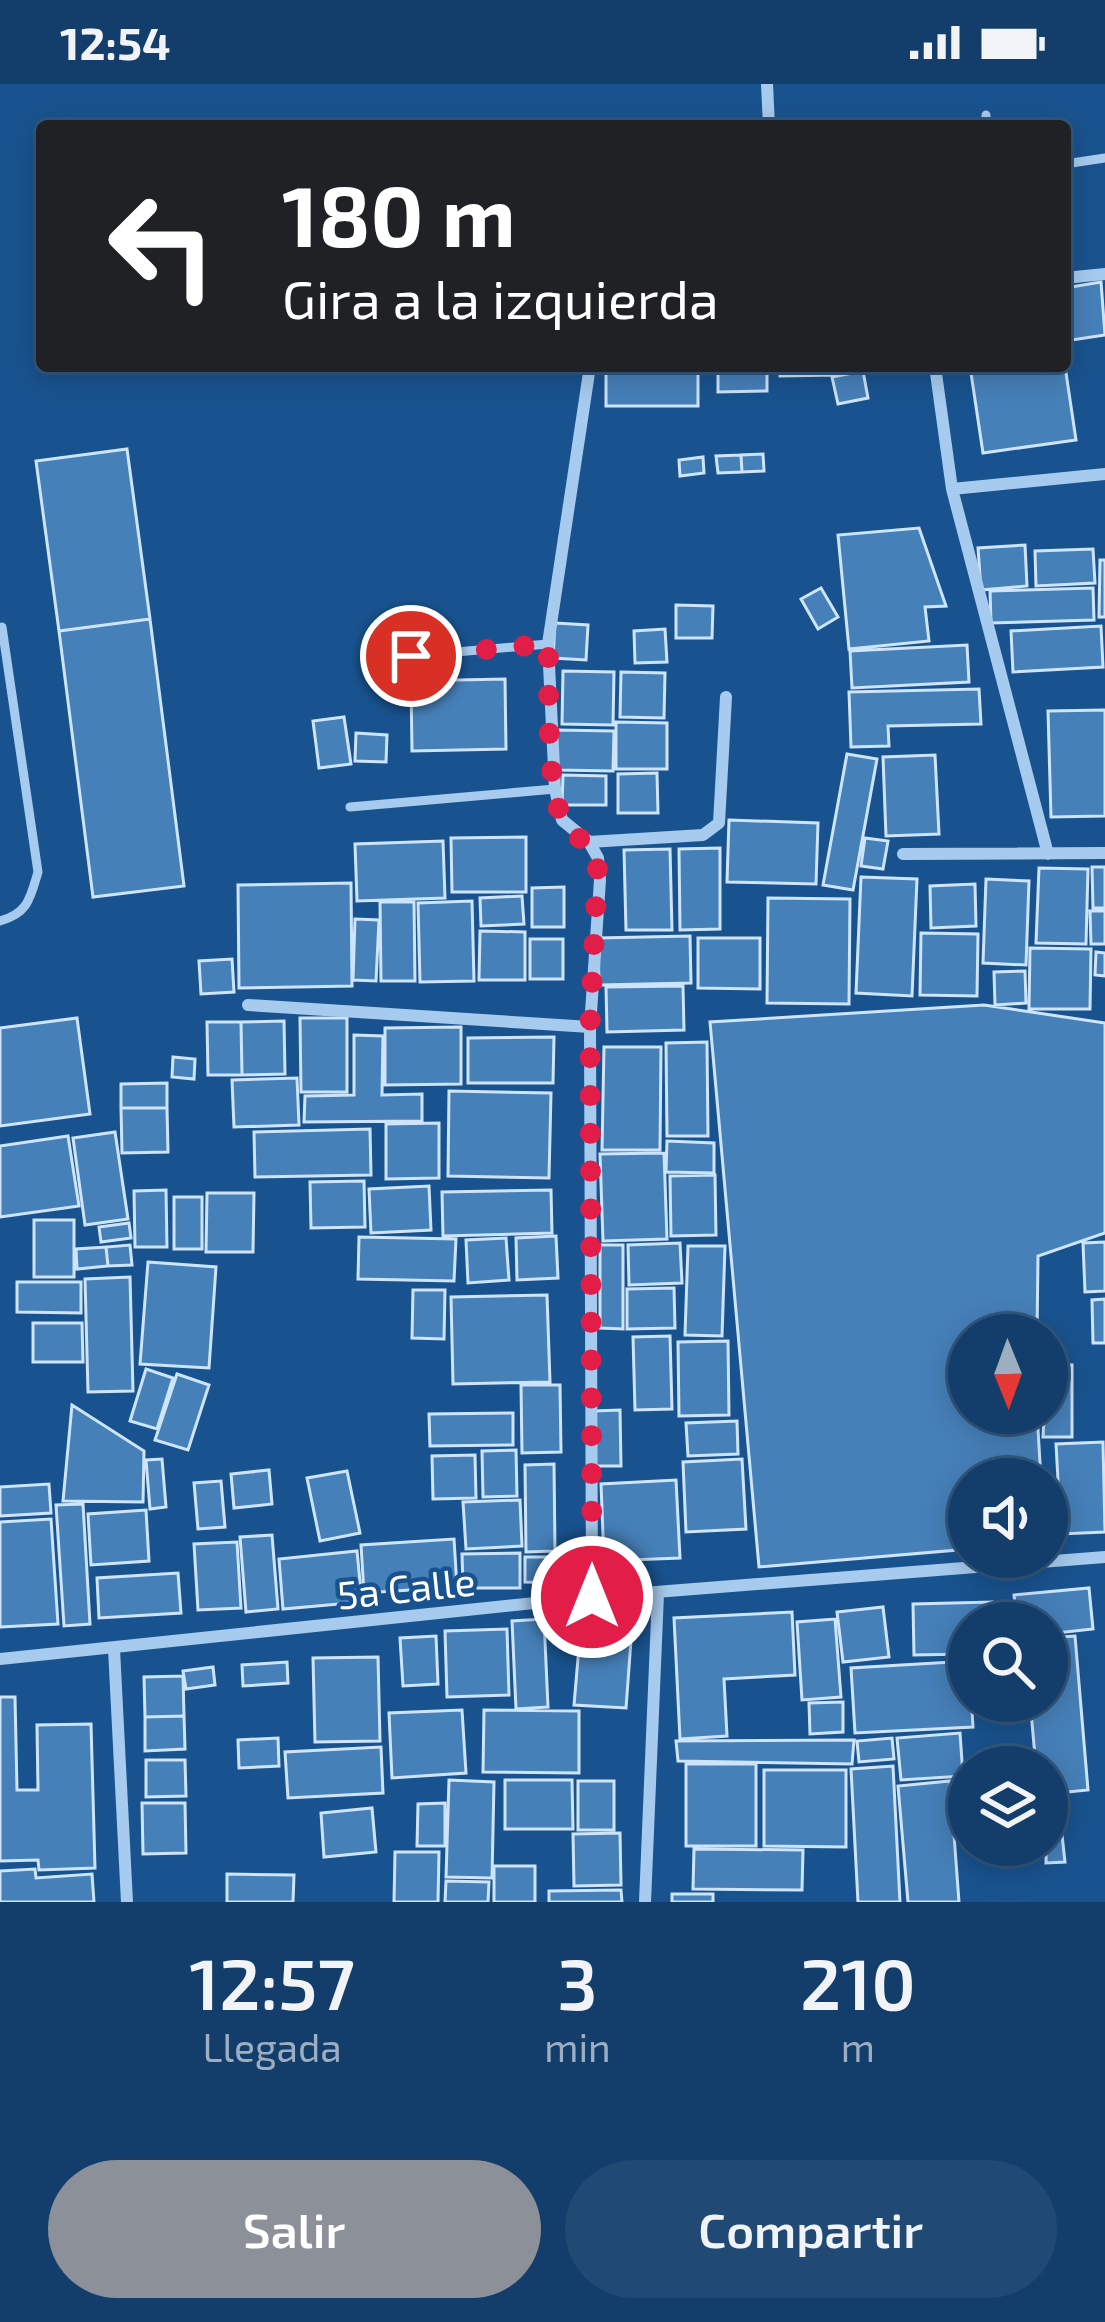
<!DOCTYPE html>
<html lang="es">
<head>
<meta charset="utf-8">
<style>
	:root { --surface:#133e6b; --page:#204973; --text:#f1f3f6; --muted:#9daec1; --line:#32577e; --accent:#8c9099 }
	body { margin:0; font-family:"Exo 2",sans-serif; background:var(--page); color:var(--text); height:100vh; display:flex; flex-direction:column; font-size:45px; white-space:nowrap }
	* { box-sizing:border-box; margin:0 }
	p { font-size:39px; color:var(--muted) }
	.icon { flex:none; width:66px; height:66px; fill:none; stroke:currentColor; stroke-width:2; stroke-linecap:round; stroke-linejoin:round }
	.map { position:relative; height:1818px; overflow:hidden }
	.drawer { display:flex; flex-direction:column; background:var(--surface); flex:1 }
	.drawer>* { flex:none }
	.banner { position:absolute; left:36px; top:36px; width:1035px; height:252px; border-radius:12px; box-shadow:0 6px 30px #0003,0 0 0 3px var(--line); background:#202124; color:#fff; overflow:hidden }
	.needle { width:78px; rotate:179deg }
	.buttons { position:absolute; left:948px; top:1230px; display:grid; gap:24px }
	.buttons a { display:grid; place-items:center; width:120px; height:120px; border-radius:50%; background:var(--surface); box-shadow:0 6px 30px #0003,0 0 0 3px var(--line); font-size:60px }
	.pin { position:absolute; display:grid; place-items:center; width:102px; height:102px; color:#fff; margin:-51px; border:6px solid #fff; border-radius:50%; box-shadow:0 3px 12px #0007 }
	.me { position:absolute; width:132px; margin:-66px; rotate:0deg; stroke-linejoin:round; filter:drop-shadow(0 0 9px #0008) }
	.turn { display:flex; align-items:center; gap:42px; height:252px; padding:0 48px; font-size:54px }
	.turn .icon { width:156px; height:156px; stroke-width:2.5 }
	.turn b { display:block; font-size:84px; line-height:102px }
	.eta { display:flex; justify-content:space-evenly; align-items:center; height:204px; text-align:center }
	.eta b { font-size:72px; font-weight:600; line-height:84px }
	.primary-button { display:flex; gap:24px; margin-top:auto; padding:24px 48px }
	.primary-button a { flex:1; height:138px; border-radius:72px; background:var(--accent); color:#fff; font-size:48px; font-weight:600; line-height:138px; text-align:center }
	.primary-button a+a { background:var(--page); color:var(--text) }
	.status { display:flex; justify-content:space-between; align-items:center; height:84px; padding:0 60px; background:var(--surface); direction:ltr }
	.status svg { height:33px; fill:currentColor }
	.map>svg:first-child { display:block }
	.building { fill:#4680b9; stroke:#cde4fa; stroke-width:3 }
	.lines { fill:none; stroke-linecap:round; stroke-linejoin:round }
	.service { stroke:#a7cbef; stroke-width:9 }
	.minor { stroke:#a7cbef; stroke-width:12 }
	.route { stroke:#e11d48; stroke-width:21; stroke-dasharray:0 37.8 }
	.labels { text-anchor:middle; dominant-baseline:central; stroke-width:9; stroke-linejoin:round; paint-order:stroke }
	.street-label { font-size:39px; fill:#fff; stroke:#19538f }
</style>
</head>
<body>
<div class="status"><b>12:54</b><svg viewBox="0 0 49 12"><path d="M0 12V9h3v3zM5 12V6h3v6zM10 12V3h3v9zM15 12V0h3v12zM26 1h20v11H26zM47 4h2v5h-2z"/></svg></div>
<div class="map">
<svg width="1105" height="1818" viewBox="0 0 1105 1818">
	<rect width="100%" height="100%" fill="#19538f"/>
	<path class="building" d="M1101,198L1105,251L1065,257V204Z
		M606,282H698V322H606Z
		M718,282H767V307L718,308Z
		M780,282H835V291L780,292Z
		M1020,282H1065L1076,356L983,369L971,289Z
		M863,287L868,314L838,320L832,293Z
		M127,365L150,535L59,547L36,377Z
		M763,370L764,387L742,388L741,371Z
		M741,371L742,388L718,389L716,372Z
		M703,373L704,389L680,392L679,376Z
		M919,444L946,522L925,523L929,557L849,565L838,451Z
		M1025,461L1027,502L981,506L978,464Z
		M1093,465L1095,499L1036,502L1035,467Z
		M1100,476H1105V533H1099Z
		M821,504L838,533L818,545L801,515Z
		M1093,504L1094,536L991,539L990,507Z
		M676,521L713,522L712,554H676Z
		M150,535L184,802L93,813L59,547Z
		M555,539L588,541L586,576L553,574Z
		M1101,542L1103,583L1013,588L1011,547Z
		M665,545L667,578L635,579L634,547Z
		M967,561L969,598L852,604L850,567Z
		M563,587L614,588L613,641L562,640Z
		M621,588L665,589L664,634L620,633Z
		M505,595L506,665L412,667L411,597Z
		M979,605L981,640L888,642L889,662L851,663L849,608Z
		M1105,626V732L1051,733L1048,627Z
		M344,633L351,680L319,684L313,637Z
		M616,638L667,639V685H616Z
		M556,646L614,647L613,687L556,686Z
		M356,649L387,651L386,678L355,677Z
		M847,670L877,675L853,806L823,801Z
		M935,671L939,750L886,752L883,673Z
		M657,689L658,729H618V690Z
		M563,691L606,692V721H562Z
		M729,736L818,739L816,800L727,798Z
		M526,753V808H452L451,754Z
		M865,754L888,757L883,785L861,782Z
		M443,757L445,814L357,817L355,760Z
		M720,764V845L680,846L679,765Z
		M670,765L672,846H626L624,766Z
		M1092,783H1105V824H1093Z
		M1039,784L1088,785L1086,860L1036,859Z
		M861,793L917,795L912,912L856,909Z
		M986,795L1029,797L1026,881L983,879Z
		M351,799L352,902L239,904L238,801Z
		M975,800L976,842L931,844L930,802Z
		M564,803V843H532V804Z
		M522,812L524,840L481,842L480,814Z
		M768,814L850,815L849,920L767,919Z
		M472,817L474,897L420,898L418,819Z
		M380,818H414L415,897H381Z
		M1090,827H1105V860H1091Z
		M355,835L379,836L376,897L353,896Z
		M480,847L525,848V896H479Z
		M921,849L978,850L977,912L920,911Z
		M690,852L691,899L599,901L598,854Z
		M698,854H760V905L698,904Z
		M530,855H563V895H530Z
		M1030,864L1091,865L1090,925H1029Z
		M1096,868L1105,869V892L1095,891Z
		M232,875L234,908L201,910L199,877Z
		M1025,887L1026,919L995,921L994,888Z
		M683,902L684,946L607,948L606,903Z
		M984,921L1105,939V1149L1038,1172L1037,1251H969V1329H1037L1041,1395H969V1465L759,1483L710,938Z
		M77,934L90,1030L0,1042V944Z
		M300,934H347V1008H301Z
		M284,937L285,990L242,991L241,938Z
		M207,938H241L242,991H208Z
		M461,943V1000L385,1001V944Z
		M354,951L383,952L382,1011L422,1010V1037L304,1038L305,1012L354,1011Z
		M554,953L553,999H468V954Z
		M707,958L708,1052H667L666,959Z
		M604,963H661L660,1066H602Z
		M173,973L195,975L194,995L172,993Z
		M297,994L299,1041L234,1043L232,996Z
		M167,999V1024H121V1000Z
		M449,1007L551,1009L549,1094L448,1092Z
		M121,1024H167L168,1068L122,1069Z
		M439,1039V1094L386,1095V1040Z
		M370,1045L371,1091L255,1093L254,1048Z
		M115,1048L128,1135L85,1141L73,1054Z
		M68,1052L79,1122L0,1133V1062Z
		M667,1057L714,1059V1089L666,1088Z
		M664,1069L667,1155L603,1157L600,1070Z
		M715,1091L716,1151L671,1152L670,1092Z
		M364,1097L365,1143L311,1144L310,1098Z
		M429,1102L431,1146L371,1149L369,1105Z
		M166,1106L167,1163H135L134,1107Z
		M551,1106L552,1149L443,1152L442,1108Z
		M207,1109H254L253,1168H206Z
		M174,1113H202V1165H174Z
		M34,1136H74V1193H34Z
		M129,1139L131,1154L101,1158L99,1143Z
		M556,1152L558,1194L517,1196L516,1154Z
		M359,1153L456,1155L454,1197L358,1195Z
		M506,1154L509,1196L468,1199L466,1156Z
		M1105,1158V1207L1085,1208L1083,1159Z
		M680,1159L682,1199L629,1201L628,1161Z
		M130,1161L132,1181L108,1182L106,1163Z
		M600,1161H623V1245L600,1244Z
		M688,1162H725L722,1252L685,1251Z
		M106,1163L108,1182L77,1185L76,1165Z
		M148,1178L216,1183L209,1284L140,1280Z
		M130,1193L133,1307L88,1308L85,1195Z
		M17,1198H81V1229L17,1228Z
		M674,1204L675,1244L627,1245V1205Z
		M413,1206H445L444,1255L412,1254Z
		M547,1211L550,1298L453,1300L451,1213Z
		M1105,1215V1259H1093L1092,1216Z
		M33,1239H82L83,1278H33Z
		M670,1252L672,1325L635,1326L633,1253Z
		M728,1257L729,1331L679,1332L678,1258Z
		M1047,1281H1072V1353H1043Z
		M146,1285L173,1294L157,1345L130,1337Z
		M177,1290L209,1301L188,1366L155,1356Z
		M521,1301H560L561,1368L522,1369Z
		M72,1321L144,1367L143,1418L63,1417Z
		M620,1326L621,1382H595L594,1327Z
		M513,1329V1361L430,1362L429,1330Z
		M737,1337L738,1370L688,1372L686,1339Z
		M1103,1358L1105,1448L1061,1450L1056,1360Z
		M516,1366L517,1412L483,1413L482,1367Z
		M475,1371L476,1414L433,1415L432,1372Z
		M162,1375L166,1423L150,1425L146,1376Z
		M742,1375L746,1445L686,1448L683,1378Z
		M554,1380L555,1467L526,1468L525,1381Z
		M269,1386L272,1420L234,1424L231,1390Z
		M347,1387L360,1449L320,1457L307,1394Z
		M676,1396L680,1474L604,1477L601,1400Z
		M221,1397L225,1443L198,1445L194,1399Z
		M49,1400L51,1429L0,1432V1403Z
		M520,1416L522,1462L466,1465L463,1418Z
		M83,1420L90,1540L64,1542L56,1421Z
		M146,1426L149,1477L91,1481L88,1430Z
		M51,1435L58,1540L0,1543V1438Z
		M272,1451L278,1525L246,1528L240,1453Z
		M454,1455L457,1503L364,1509L361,1461Z
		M237,1458L241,1524L198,1526L194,1460Z
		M357,1467L362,1518L283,1525L279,1475Z
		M520,1469V1504H463L462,1470Z
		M525,1473H556V1499L525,1498Z
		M178,1489L181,1529L99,1534L97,1494Z
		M1089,1504L1093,1545L1047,1550V1539H1017L1014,1511Z
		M992,1518V1539H969V1570L914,1571L913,1520Z
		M883,1523L889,1573L843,1578L837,1528Z
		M792,1528L795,1591L724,1595L727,1652L680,1655L674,1534Z
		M544,1535L548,1623L516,1625L512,1537Z
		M835,1535L841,1613L802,1616L797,1538Z
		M581,1539L632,1543L626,1624L574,1621Z
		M507,1545L509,1611L447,1613L445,1547Z
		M436,1552L438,1600L403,1602L400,1554Z
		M1075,1552L1088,1706L1047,1710V1683H1036L1030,1617H1047V1554Z
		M378,1573L380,1657L315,1658L313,1574Z
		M969,1577L973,1643L855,1649L851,1584Z
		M287,1578L288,1599L243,1602L242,1581Z
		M213,1583L215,1601L186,1605L183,1587Z
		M183,1592L184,1632L145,1633L144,1593Z
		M0,1613H15L17,1706H38L37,1641L91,1640L95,1784L39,1786L38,1776L0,1777Z
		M843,1618V1648L810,1650L809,1619Z
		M462,1626L466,1689L392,1694L389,1629Z
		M484,1626L579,1627V1689L483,1688Z
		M184,1632L185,1665L145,1667V1633Z
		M960,1649L963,1692L901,1696L897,1654Z
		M278,1654L279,1682L239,1684L238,1656Z
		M892,1654L894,1675L859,1678L857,1657Z
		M854,1656L852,1680L678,1677L676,1657Z
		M381,1663L383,1709L288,1714L285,1668Z
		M146,1676H185L186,1712L146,1713Z
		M686,1680H756V1762H686Z
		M893,1682L900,1818H858L851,1685Z
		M764,1686H846V1763L764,1762Z
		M449,1696L494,1698L492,1794L446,1793Z
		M505,1696H572L573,1745H505Z
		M578,1697H614V1746H578Z
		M950,1697L959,1818H908L898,1702Z
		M1058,1714L1065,1778L1046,1779L1047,1715Z
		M142,1719H185L186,1769L143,1770Z
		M445,1719V1762H417L418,1720Z
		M372,1724L376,1768L324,1773L321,1729Z
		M620,1749L621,1801L574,1802L573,1750Z
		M694,1765L803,1766L802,1806L693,1805Z
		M395,1768H439L438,1818H394Z
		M494,1782H535V1818H494Z
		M35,1785L36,1794L92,1790L94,1818H0V1787Z
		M227,1790L294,1791L293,1818H227Z
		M446,1797L489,1798L488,1818H445Z
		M621,1806L622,1818H549V1807Z
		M672,1810H713V1818H672Z"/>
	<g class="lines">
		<path class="service" d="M986,31V42
			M1065,80L1105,74
			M411,572L548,560
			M350,723L555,705
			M0,837C28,829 30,815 38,788L2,543"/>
		<path class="minor" d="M767,0L769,42
			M1065,194L1105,190
			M590,282L548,560L555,705L562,736L589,758L598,774L600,796L590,943L592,1513
			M935,282L952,405L1048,770
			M952,405L1105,390
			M589,758L703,751L719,739L726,613
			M903,770L1105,769
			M248,921L590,943
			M114,1565L127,1818
			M0,1575L592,1513L1105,1473
			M645,1818L658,1510"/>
	</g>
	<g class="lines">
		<path class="route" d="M411,572L548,560C550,607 545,690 561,732C567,749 588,757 598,774L590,943L592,1513"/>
	</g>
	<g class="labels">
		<g class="street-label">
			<text transform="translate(406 1503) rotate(-6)">5a Calle</text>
		</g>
	</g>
</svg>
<div class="buttons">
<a><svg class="needle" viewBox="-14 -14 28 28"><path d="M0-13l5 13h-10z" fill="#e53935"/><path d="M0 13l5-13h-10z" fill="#9daec1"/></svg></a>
<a><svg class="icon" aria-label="sound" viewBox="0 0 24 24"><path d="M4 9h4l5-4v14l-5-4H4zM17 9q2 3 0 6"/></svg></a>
<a><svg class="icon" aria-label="search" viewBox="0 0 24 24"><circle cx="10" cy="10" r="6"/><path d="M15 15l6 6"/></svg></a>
<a><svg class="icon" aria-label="layers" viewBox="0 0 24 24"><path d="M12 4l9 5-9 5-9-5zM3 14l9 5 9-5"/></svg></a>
</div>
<div class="pin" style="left:411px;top:572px;background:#d93025"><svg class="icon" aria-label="arrive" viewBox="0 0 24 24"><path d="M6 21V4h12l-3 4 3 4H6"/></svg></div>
<svg class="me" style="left:592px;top:1513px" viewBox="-20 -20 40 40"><circle r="17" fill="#e11d48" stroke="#fff" stroke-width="3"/><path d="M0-11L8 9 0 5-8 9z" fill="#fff"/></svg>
<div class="banner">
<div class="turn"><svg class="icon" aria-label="left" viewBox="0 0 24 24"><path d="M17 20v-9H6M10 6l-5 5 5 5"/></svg><div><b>180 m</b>Gira a la izquierda</div></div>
</div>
</div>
<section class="drawer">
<div class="eta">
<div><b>12:57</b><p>Llegada</p></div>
<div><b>3</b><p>min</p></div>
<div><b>210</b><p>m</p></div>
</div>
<div class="primary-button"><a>Salir</a><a>Compartir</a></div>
</section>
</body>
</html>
